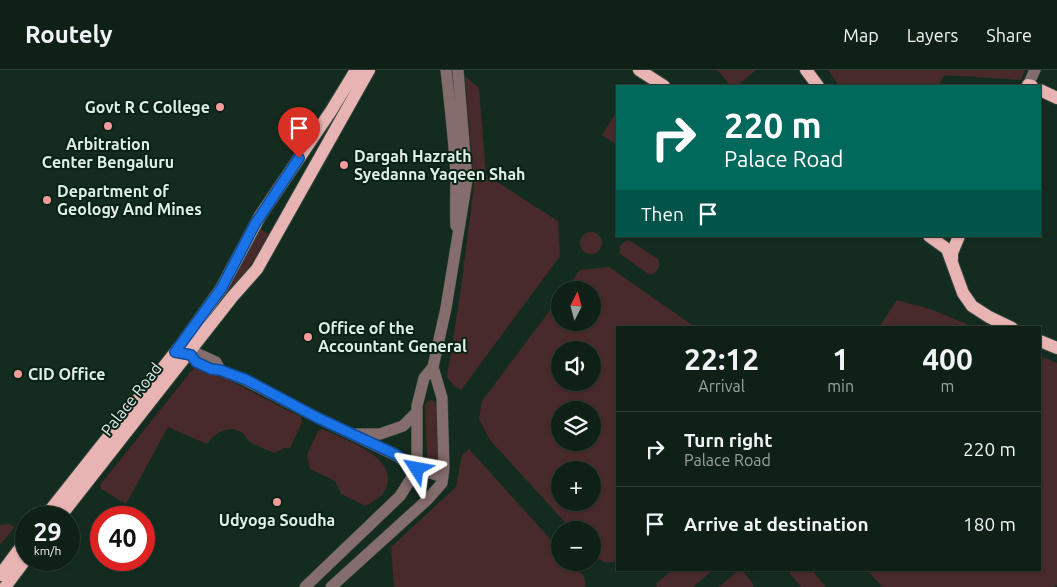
<!DOCTYPE html>
<html lang="en">
<head>
<meta charset="utf-8">
<style>
	:root { --surface:#0f2117; --page:#182920; --text:#f1f3f6; --muted:#9ba3a1; --line:#2f3e36 }
	body { margin:0; font-family:Ubuntu,sans-serif; background:var(--page); color:var(--text); height:100vh; display:flex; flex-direction:column; font-size:19px; white-space:nowrap }
	* { box-sizing:border-box; margin:0 }
	p { font-size:16px; color:var(--muted) }
	.icon { flex:none; width:28px; height:28px; fill:none; stroke:currentColor; stroke-width:2; stroke-linecap:round; stroke-linejoin:round }
	.map { position:relative; flex:1; overflow:hidden }
	.side { position:absolute; left:616px; top:256px; width:425px; height:245px; display:flex; flex-direction:column; background:var(--surface); border-radius:0px; box-shadow:0 1px 4px #0004,0 0 0 1px var(--line) }
	.side>* { flex:none }
	.top-card { position:absolute; left:616px; top:15px; width:425px; height:152px; border-radius:0px; box-shadow:0 1px 4px #0004,0 0 0 1px var(--line); background:#00695c; color:#fff; overflow:hidden }
	.needle { width:32px; rotate:6deg }
	.tools { position:absolute; left:551px; top:211px; display:grid; gap:10px }
	.tools a { display:grid; place-items:center; width:50px; height:50px; border-radius:50%; background:var(--surface); box-shadow:0 1px 4px #0004,0 0 0 1px var(--line); font-size:25px }
	.speed { position:absolute; left:15px; top:436px; display:flex; gap:10px; font-size:25px; font-weight:700; text-align:center }
	.speed>* { display:grid; place-content:center; width:65px; height:65px; border-radius:50%; background:var(--surface); box-shadow:0 1px 4px #0004,0 0 0 1px var(--line); line-height:1 }
	.speed small { font-size:12px; font-weight:400 }
	.speed .limit { border:8px solid #d22; background:#fff; color:#111 }
	.pin { position:absolute; display:grid; place-items:center; width:42px; height:42px; color:#fff; margin:-51px -21px; border-radius:50% 50% 50% 0; rotate:-45deg; box-shadow:0 0 5px #0007 }
	.pin .icon { rotate:45deg }
	.me { position:absolute; width:55px; margin:-28px; rotate:304deg; stroke-linejoin:round; filter:drop-shadow(0 0 4px #0008) }
	.turn { display:flex; align-items:center; gap:18px; height:105px; padding:0 25px; font-size:22px }
	.turn .icon { width:65px; height:65px; stroke-width:2.5 }
	.turn b { display:block; font-size:35px; line-height:42px }
	.then { display:flex; align-items:center; height:48px; padding:0 25px; background:#0003; gap:10px; font-size:19px }
	.eta { display:flex; justify-content:space-evenly; align-items:center; height:85px; text-align:center }
	.eta b { font-size:30px; font-weight:600; line-height:35px }
	ul { padding:0; list-style:none }
	li { display:flex; align-items:center; gap:15px; height:75px; padding:0 25px; border-top:1px solid var(--line) }
	li div { flex:1 }
	li b { display:block; font-size:19px }
	li em { font-style:normal }
	header { display:flex; align-items:center; gap:30px; box-sizing:border-box; height:70px; padding:0 25px; background:var(--surface); border-bottom:1px solid var(--line) }
	header strong { font-size:24px }
	nav { display:flex; gap:28px; margin-inline-start:auto; font-size:18px }
	.map>svg:first-child { display:block }
	.green { fill:#482a2b; fill-rule:evenodd }
	.lines { fill:none; stroke-linecap:round; stroke-linejoin:round }
	.minor-casing { stroke:#31473b; stroke-width:12 }
	.major-casing { stroke:#31473b; stroke-width:14 }
	.minor { stroke:#866d6d; stroke-width:11 }
	.major { stroke:#e8b4b3; stroke-width:12 }
	.route-casing { stroke:#114b97; stroke-width:12 }
	.route { stroke:#1a73e8; stroke-width:9 }
	.poi-dot { fill:#f59b9c; stroke:#0a2216; stroke-width:2 }
	.labels { text-anchor:middle; dominant-baseline:central; stroke-width:4; stroke-linejoin:round; paint-order:stroke }
	.poi-label { font-size:16px; font-weight:bold; fill:#e0efe6; stroke:#0a2216; text-anchor:start }
	.street-label { font-size:16px; fill:#e0efe6; stroke:#0a2216 }
</style>
</head>
<body>
<header>
<strong>Routely</strong>
<nav><a>Map</a><a>Layers</a><a>Share</a></nav>
</header>
<div class="map">
<svg width="1057" height="517" viewBox="0 0 1057 517">
	<rect width="100%" height="100%" fill="#142c1f"/>
	<path class="green" d="M717,0H756L737,16H731Z
		M828,0H1025L1021,10L944,5L939,16H839Z
		M465,6L479,18L486,105L558,151L560,186L461,320L454,316L447,307L461,218L474,115Z
		M617,41V75L602,65Z
		M258,158L271,165L247,200L225,224Z
		M580 173a11 11 0 1 1 22 0a11 11 0 1 1-22 0Z
		M629,170L658,189C661,197 658,202 650,205L620,184V176L624,172Z
		M609,197L695,257L618,258V491C604,494 601,492 593,482L592,460H572L490,370L479,349L482,331L560,227V252H592V220H565L580,200ZM560,280H592V312H560ZM560,340H592V372H560ZM560,400H592V432H560Z
		M897,230L930,239L974,257H879Z
		M1040,286L1057,293V515L1053,517H882L867,500H1040Z
		M197,294L301,347L302,352L290,378H284L274,383C267,380 256,376 249,371C246,368 245,364 241,362C228,355 214,363 207,374L168,357L126,434L101,419L100,415Z
		M432,330L435,332L437,337L439,385L438,390L435,392H429L427,387L425,335L428,331Z
		M322,359C344,369 404,388 384,422C381,428 371,432 366,436L341,424L335,411L310,399L307,385L318,361Z
		M469,379L560,480V492L572,493C578,500 588,507 585,517H394L391,477L456,417L462,385Z
		M8,454L15,457L0,475V455Z
		M672,500H713L693,517H657L656,514Z
		M739,500H742L754,515L752,517H719Z
		M787,500H812L826,517H801Z"/>
	<g class="lines">
		<g class="minor-casing">
			<path id="minor" d="M446,0C450,35 454,70 456,105C456,122 455,139 456,156
				M1028,15L1035,0
				M220,300L216,292L196,283L191,285L196,291L211,299L220,300L247,311L318,348L395,385L417,399L443,407
				M356,364H380L403,356L417,342
				M305,517L400,426L417,399V336L424,308L433,297
				M331,517L427,430L442,413L444,398L442,328L433,297L446,238L467,110L458,0"/>
		</g>
		<g class="major-casing">
			<path id="major" d="M639,0L664,16
				M806,0L818,16
				M1028,16V15L1032,16
				M1040,20L1057,28
				M929,166L947,179L963,223L972,236L989,247L1012,258
				M952,189V183L959,166
				M1040,271L1057,278
				M44,448L181,275L221,219L260,146L331,41L356,0
				M59,448L233,226L257,199L369,0
				M0,505L26,470
				M5,517L26,489"/>
		</g>
		<use href="#minor" class="minor"/>
		<use href="#major" class="major"/>
	</g>
	<g class="lines">
		<g class="route-casing">
			<path id="route" d="M299,88L255,154L221,219L175,282L191,285L196,292L211,299L220,300L247,310L318,348L395,384L417,399"/>
		</g>
		<use href="#route" class="route"/>
	</g>
	<g class="poi-dot">
		<circle cx="220" cy="37" r="5"/>
		<circle cx="108" cy="56" r="5"/>
		<circle cx="344" cy="95" r="5"/>
		<circle cx="47" cy="130" r="5"/>
		<circle cx="308" cy="267" r="5"/>
		<circle cx="18" cy="304" r="5"/>
		<circle cx="277" cy="432" r="5"/>
	</g>
	<g class="labels">
		<g class="poi-label">
			<text x="210" y="37" text-anchor="end">Govt R C College</text>
			<text x="108" y="74" text-anchor="middle">Arbitration<tspan x="108" dy="18">Center Bengaluru</tspan></text>
			<text x="354" y="86">Dargah Hazrath<tspan x="354" dy="18">Syedanna Yaqeen Shah</tspan></text>
			<text x="57" y="121">Department of<tspan x="57" dy="18">Geology And Mines</tspan></text>
			<text x="318" y="258">Office of the<tspan x="318" dy="18">Accountant General</tspan></text>
			<text x="28" y="304">CID Office</text>
			<text x="277" y="450" text-anchor="middle">Udyoga Soudha</text>
		</g>
		<g class="street-label">
			<text transform="translate(131 329) rotate(-52)">Palace Road</text>
		</g>
	</g>
</svg>
<div class="tools">
<a><svg class="needle" viewBox="-14 -14 28 28"><path d="M0-13l5 13h-10z" fill="#e53935"/><path d="M0 13l5-13h-10z" fill="#9ba3a1"/></svg></a>
<a><svg class="icon" aria-label="sound" viewBox="0 0 24 24"><path d="M4 9h4l5-4v14l-5-4H4zM17 9q2 3 0 6"/></svg></a>
<a><svg class="icon" aria-label="layers" viewBox="0 0 24 24"><path d="M12 4l9 5-9 5-9-5zM3 14l9 5 9-5"/></svg></a>
<a>+</a>
<a>−</a>
</div>
<div class="speed"><div>29<small>km/h</small></div><div class="limit">40</div></div>
<div class="pin" style="left:299px;top:88px;background:#d93025"><svg class="icon" aria-label="arrive" viewBox="0 0 24 24"><path d="M6 21V4h12l-3 4 3 4H6"/></svg></div>
<svg class="me" style="left:417px;top:399px" viewBox="-20 -20 40 40"><path d="M0-17L14 15 0 8-14 15z" fill="#1a73e8" stroke="#fff" stroke-width="4"/></svg>
<div class="top-card">
<div class="turn"><svg class="icon" aria-label="right" viewBox="0 0 24 24"><path d="M7 20v-9h11M14 6l5 5-5 5"/></svg><div><b>220 m</b>Palace Road</div></div>
<div class="then">Then<svg class="icon" aria-label="arrive" viewBox="0 0 24 24"><path d="M6 21V4h12l-3 4 3 4H6"/></svg></div>
</div>
<section class="side">
<div class="eta">
<div><b>22:12</b><p>Arrival</p></div>
<div><b>1</b><p>min</p></div>
<div><b>400</b><p>m</p></div>
</div>
<ul>
<li><svg class="icon" aria-label="right" viewBox="0 0 24 24"><path d="M7 20v-9h11M14 6l5 5-5 5"/></svg><div><b>Turn right</b><p>Palace Road</p></div><em>220 m</em></li>
<li><svg class="icon" aria-label="arrive" viewBox="0 0 24 24"><path d="M6 21V4h12l-3 4 3 4H6"/></svg><div><b>Arrive at destination</b></div><em>180 m</em></li>
</ul>
</section>
</div>
</body>
</html>
